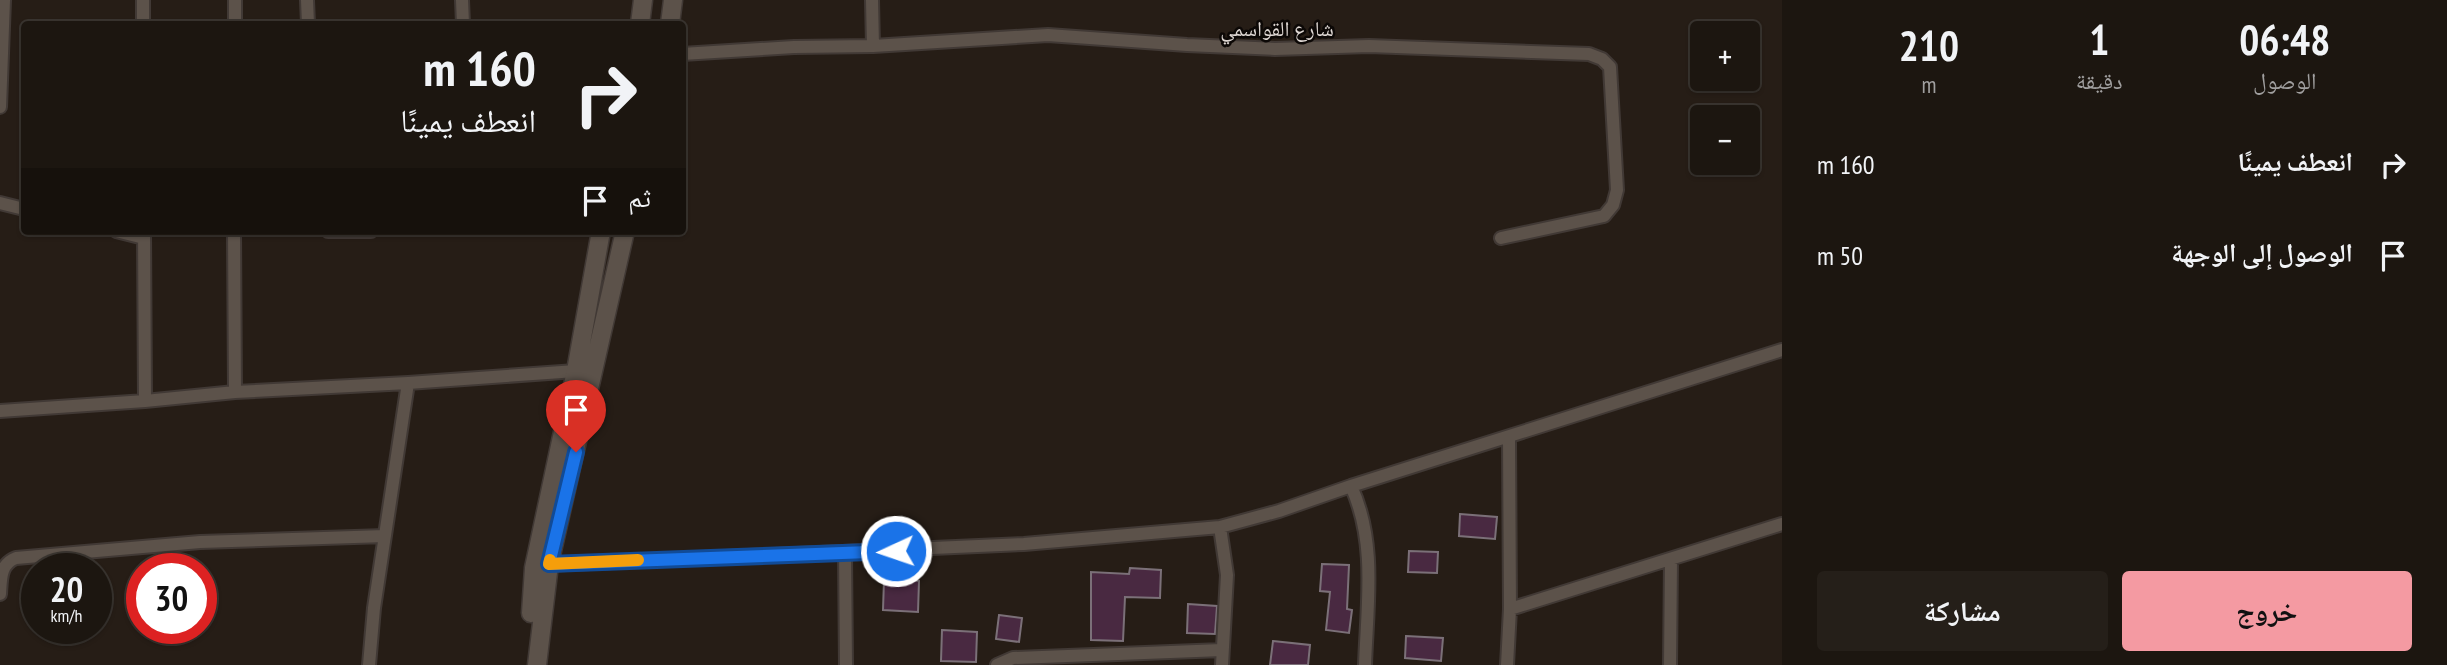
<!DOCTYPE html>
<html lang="ar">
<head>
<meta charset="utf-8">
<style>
	:root { --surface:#1c1610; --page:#251f19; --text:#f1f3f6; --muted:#a09f9f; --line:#3a3530; --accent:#f49aa2 }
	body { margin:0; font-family:"PT Sans Narrow","Noto Naskh Arabic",sans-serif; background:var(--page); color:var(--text); direction:rtl; height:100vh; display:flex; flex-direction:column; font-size:26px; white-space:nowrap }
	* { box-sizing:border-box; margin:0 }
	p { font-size:23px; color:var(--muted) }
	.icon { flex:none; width:38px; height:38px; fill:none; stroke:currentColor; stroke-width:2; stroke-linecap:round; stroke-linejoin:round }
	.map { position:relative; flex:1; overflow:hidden; direction:ltr }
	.side { display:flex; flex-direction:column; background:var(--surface); width:665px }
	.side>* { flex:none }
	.top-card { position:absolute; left:21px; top:21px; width:665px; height:214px; border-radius:7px; box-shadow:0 2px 5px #0004,0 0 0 2px var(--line); direction:rtl; background:#1c1610; color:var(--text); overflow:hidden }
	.buttons { position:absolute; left:1690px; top:21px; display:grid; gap:14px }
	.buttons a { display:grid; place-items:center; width:70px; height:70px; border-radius:7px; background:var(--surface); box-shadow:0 2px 5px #0004,0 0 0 2px var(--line); font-size:35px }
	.speed { position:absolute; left:21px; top:553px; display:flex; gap:14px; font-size:35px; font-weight:700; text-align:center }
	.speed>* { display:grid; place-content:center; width:91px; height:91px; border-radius:50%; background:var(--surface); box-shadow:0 2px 5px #0004,0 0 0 2px var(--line); line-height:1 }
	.speed small { font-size:18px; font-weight:400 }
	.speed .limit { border:10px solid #d22; background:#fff; color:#111 }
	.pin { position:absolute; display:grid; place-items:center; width:60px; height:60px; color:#fff; margin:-72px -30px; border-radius:50% 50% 50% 0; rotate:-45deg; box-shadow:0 0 7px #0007 }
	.pin .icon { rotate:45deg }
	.me { position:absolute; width:77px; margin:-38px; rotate:267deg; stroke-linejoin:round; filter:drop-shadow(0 0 5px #0008) }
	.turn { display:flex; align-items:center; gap:24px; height:147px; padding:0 35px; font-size:32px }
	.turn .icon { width:91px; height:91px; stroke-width:2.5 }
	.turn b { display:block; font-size:49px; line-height:60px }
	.then { display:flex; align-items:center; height:66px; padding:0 35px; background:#0003; gap:14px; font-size:26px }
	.eta { display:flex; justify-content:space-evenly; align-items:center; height:119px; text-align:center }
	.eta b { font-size:42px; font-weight:800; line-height:49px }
	.primary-button { display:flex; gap:14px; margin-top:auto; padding:14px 35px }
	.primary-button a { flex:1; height:80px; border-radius:7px; background:var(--accent); color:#111; font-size:28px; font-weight:800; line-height:80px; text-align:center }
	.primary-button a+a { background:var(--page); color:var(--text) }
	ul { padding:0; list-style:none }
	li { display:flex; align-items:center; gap:21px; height:91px; padding:0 35px }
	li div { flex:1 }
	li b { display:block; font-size:26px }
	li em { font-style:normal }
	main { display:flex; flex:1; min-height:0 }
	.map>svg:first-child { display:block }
	.building { fill:#492941; stroke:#7b7078; stroke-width:2 }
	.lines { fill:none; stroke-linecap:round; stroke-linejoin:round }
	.street-casing { stroke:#413935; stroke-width:16 }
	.secondary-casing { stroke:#413935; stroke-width:21 }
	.street { stroke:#5c524a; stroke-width:12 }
	.secondary { stroke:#5c524a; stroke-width:18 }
	.route-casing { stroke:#114b97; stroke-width:18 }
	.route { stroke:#1a73e8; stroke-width:12 }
	.slow { stroke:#f59e0b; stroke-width:12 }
	.labels { text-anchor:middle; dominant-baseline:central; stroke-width:5; stroke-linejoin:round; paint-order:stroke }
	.street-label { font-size:21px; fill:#ded7d3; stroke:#0c0806 }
</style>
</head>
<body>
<main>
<section class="side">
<div class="eta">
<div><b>06:48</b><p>الوصول</p></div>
<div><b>1</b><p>دقيقة</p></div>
<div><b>210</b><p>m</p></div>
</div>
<ul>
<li><svg class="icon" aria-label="right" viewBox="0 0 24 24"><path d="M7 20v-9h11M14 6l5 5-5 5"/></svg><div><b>انعطف يمينًا</b></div><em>160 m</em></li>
<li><svg class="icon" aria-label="arrive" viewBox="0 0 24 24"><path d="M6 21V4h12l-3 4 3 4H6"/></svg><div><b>الوصول إلى الوجهة</b></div><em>50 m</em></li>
</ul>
<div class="primary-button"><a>خروج</a><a>مشاركة</a></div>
</section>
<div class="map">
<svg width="1782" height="665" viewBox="0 0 1782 665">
	<rect width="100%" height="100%" fill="#261d16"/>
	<path class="building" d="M1460,514L1497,517L1495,539L1459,536Z
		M1409,551L1438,552L1437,573L1408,572Z
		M1322,564L1349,565L1347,609L1352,610L1349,633L1326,630L1330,592L1320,591Z
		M1130,568L1161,570L1160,598L1125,597L1123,641L1091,640V572L1129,574Z
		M884,580L919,581L918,612L883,610Z
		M1188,604L1217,606L1215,634L1187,633Z
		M999,615L1022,618L1019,642L996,639Z
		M942,630L977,632L976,662L941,661Z
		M1406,636L1443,638L1441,661L1405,658Z
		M1273,641L1310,645L1308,665H1270Z"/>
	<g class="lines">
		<g class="street-casing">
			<path id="street" d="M143,0V24
				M235,0V24
				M307,0L308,24
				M462,0L463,24
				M872,0L873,46
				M682,54L794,47L873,46L1048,35L1187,45L1275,49L1369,46L1589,54L1602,59L1610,67L1617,190L1613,205L1604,216L1501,238
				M0,107L4,0
				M0,203L24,209
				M116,231L144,238
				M144,231L145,401
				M234,231L235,392
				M328,231H371
				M0,411L145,401L235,392L408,383L576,371
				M1351,486C1377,542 1367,605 1365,665
				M1220,527L1227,575L1222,665
				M845,553L846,665
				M544,565L1024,544L1220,527L1279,511L1351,486L1782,350
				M0,594C1,579 0,564 16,558L200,542L385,536
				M1510,609L1782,524
				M369,665L374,608L408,383
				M997,665L1013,658L1222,650
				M1507,665L1510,609L1509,438
				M1670,665L1671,559"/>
		</g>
		<g class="secondary-casing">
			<path id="secondary" d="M640,24L643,0
				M670,24L673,0
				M531,613L534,568L576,371L601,231
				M537,665L549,564L625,231"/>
		</g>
		<use href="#street" class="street"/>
		<use href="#secondary" class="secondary"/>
	</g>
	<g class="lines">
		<g class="route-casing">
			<path id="route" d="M576,452L549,564L896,551"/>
		</g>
		<use href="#route" class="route"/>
		<path class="slow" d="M550,560L549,564L638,560"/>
	</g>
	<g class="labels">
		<g class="street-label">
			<text x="1277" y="28">شارع القواسمي</text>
		</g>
	</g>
</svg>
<div class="buttons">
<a>+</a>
<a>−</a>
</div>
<div class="speed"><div>20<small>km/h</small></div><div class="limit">30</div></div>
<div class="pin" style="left:576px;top:452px;background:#d93025"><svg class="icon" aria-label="arrive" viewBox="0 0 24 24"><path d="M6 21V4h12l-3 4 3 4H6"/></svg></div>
<svg class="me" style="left:896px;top:551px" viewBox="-20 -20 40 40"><circle r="17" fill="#1a73e8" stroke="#fff" stroke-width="3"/><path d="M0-11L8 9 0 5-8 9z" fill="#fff"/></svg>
<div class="top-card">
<div class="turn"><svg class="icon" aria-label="right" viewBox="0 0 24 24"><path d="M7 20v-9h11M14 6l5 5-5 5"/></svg><div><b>160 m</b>انعطف يمينًا</div></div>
<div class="then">ثم<svg class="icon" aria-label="arrive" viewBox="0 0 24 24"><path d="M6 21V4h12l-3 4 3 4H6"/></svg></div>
</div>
</div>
</main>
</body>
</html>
